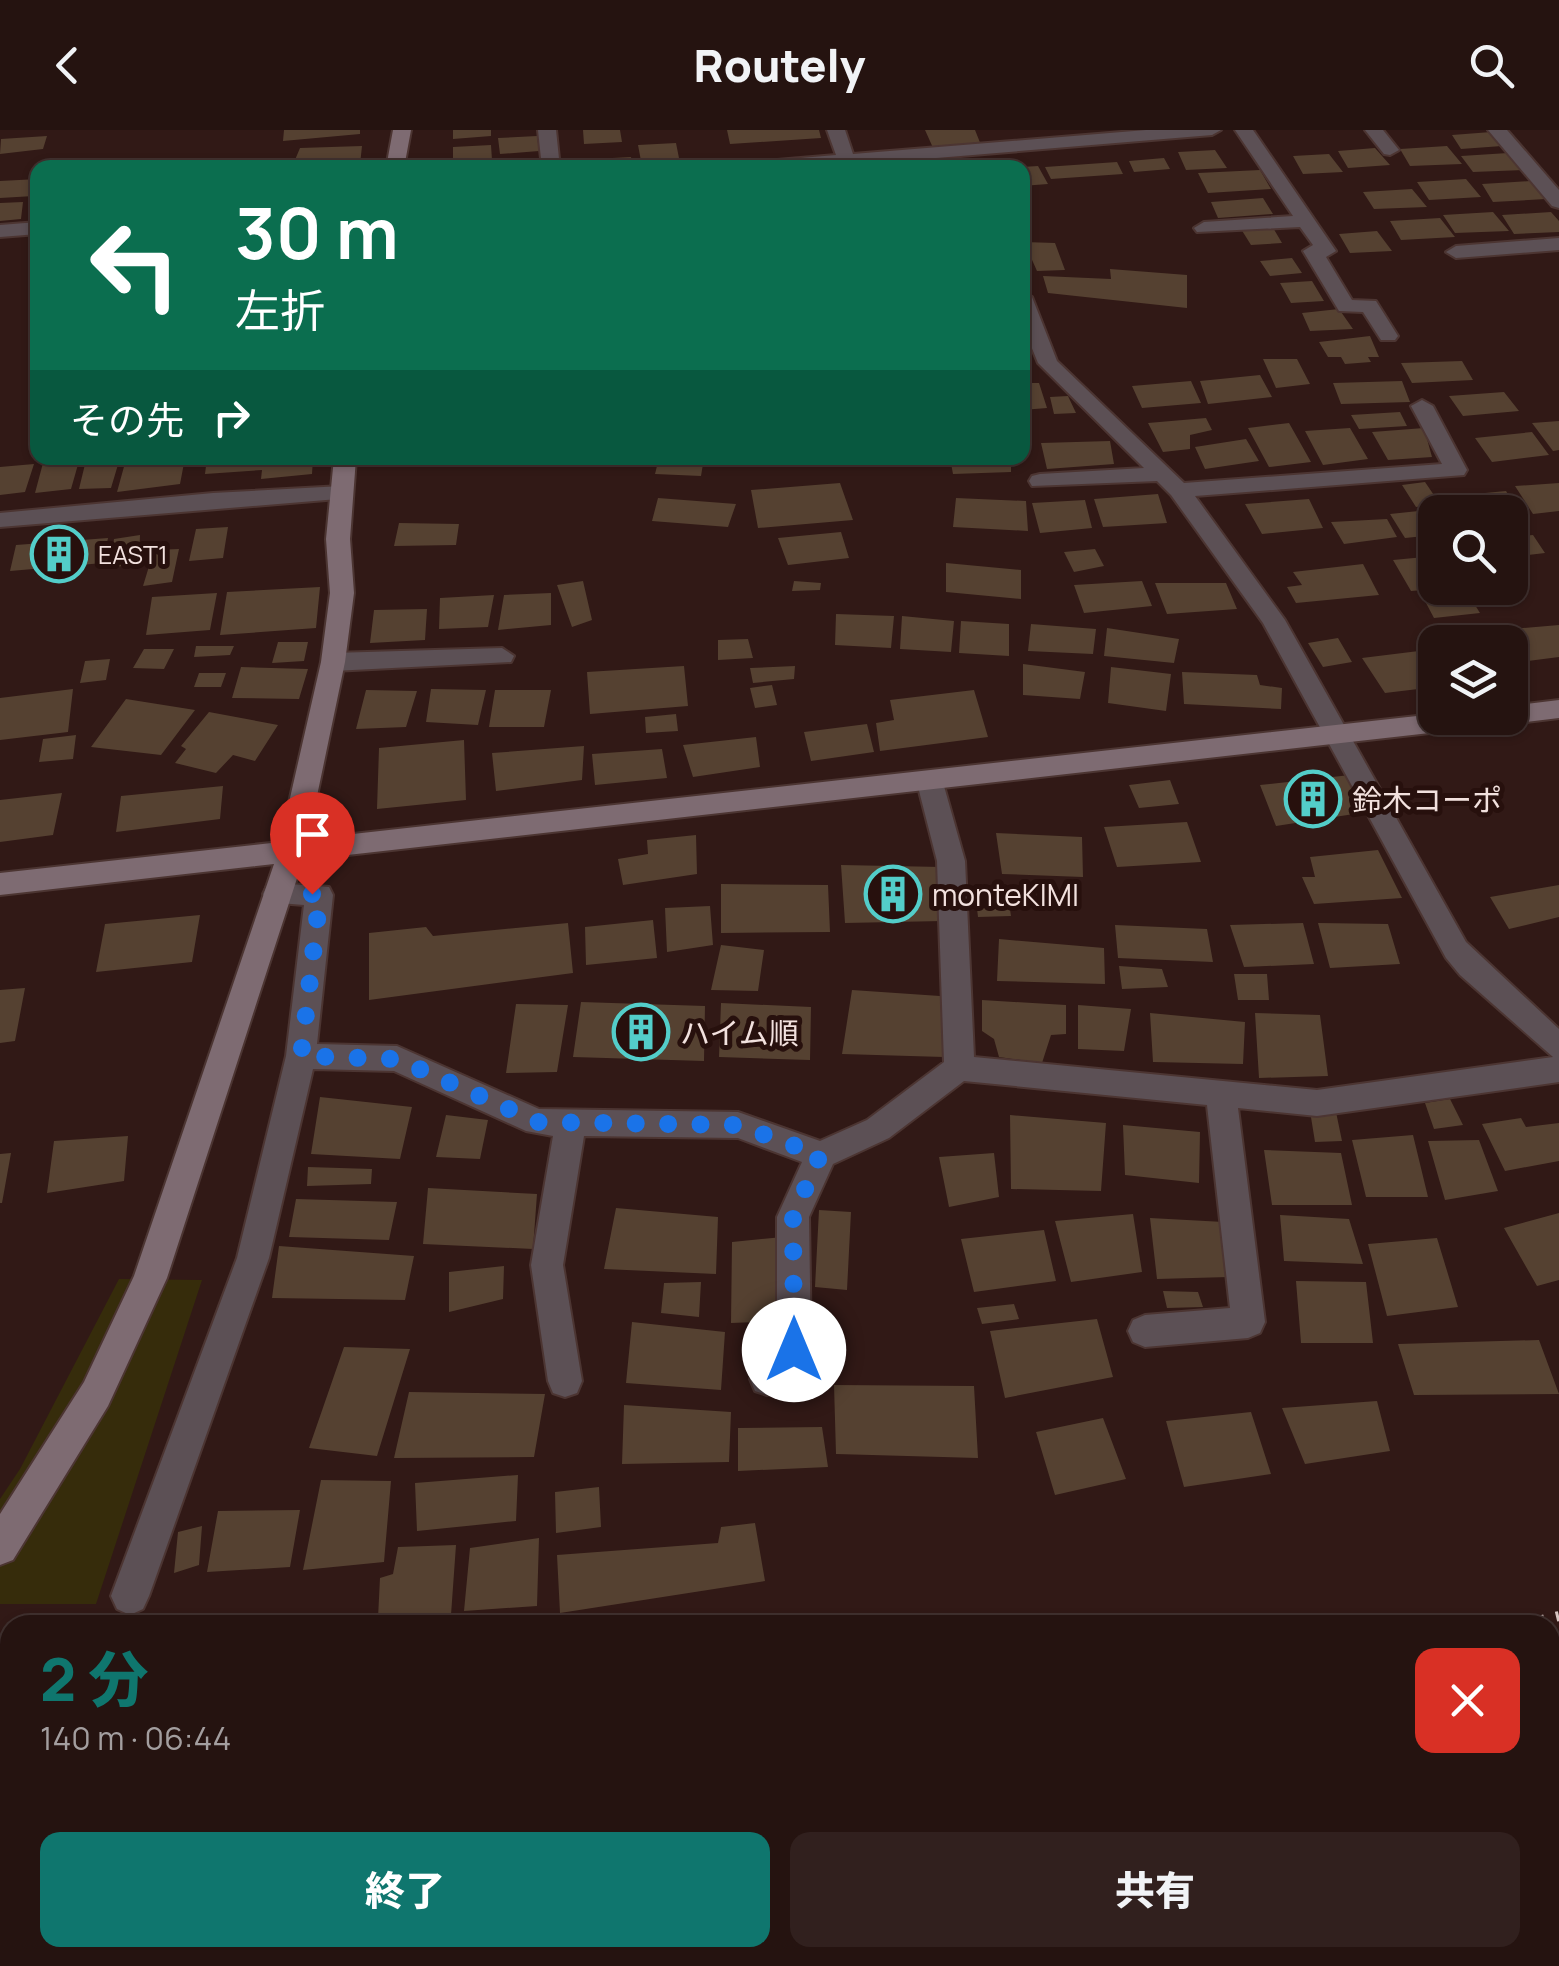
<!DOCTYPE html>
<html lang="ja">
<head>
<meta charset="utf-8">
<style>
	:root { --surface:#251310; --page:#31201e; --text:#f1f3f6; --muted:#a39e9f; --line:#423230; --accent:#0f766e }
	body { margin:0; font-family:Manrope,"Noto Sans JP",sans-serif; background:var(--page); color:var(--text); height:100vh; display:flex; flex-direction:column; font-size:38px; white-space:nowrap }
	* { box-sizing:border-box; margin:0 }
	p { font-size:32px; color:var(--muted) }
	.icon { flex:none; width:55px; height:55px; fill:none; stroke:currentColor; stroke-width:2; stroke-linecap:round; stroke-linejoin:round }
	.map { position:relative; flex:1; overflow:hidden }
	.drawer { position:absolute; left:0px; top:1485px; width:1560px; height:352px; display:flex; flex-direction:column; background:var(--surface); border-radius:30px 30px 0 0; box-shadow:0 2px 8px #0004,0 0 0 2px var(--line) }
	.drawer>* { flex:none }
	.guide { position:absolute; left:30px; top:30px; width:1000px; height:305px; border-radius:20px; box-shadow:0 2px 8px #0004,0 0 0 2px var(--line); background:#0b6e4f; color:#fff; overflow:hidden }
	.fabs { position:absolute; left:1418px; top:365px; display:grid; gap:20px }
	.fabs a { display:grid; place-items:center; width:110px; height:110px; border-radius:20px; background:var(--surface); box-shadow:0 2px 8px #0004,0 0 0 2px var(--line); font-size:50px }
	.pin { position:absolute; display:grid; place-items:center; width:85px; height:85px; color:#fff; margin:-102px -42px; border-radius:50% 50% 50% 0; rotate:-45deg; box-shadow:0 0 10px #0007 }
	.pin .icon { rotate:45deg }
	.me { position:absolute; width:110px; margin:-55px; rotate:0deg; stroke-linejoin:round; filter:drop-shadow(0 0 8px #0008) }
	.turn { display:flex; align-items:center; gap:35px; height:210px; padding:0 40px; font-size:45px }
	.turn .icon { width:130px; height:130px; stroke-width:2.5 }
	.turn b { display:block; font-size:70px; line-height:85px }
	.then { display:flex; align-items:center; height:95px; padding:0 40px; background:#0003; gap:20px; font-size:38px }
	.round { display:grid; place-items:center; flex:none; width:105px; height:105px; border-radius:20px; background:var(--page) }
	.summary { display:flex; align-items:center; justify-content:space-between; height:170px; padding:0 40px }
	h1 { font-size:60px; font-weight:800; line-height:75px; color:var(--accent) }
	.button { display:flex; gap:20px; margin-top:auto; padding:20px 40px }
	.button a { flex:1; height:115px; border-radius:20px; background:var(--accent); color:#fff; font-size:40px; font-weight:800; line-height:115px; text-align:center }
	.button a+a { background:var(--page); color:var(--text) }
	header { display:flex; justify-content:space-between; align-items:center; height:130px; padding:0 40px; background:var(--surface); font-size:45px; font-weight:800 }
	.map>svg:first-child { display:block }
	.green { fill:#362c0b }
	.building { fill:#554131 }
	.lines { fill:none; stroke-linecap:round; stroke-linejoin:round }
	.street-casing { stroke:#4c3532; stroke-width:4 }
	.secondary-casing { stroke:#4c3532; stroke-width:4 }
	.street { fill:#5c5055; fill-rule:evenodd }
	.secondary { fill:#7e6b72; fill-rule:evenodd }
	.rail { stroke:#d6c4c1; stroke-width:10; stroke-dasharray:6 12; stroke-linecap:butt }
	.route { stroke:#1a73e8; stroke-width:18; stroke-dasharray:0 32.4 }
	.labels { text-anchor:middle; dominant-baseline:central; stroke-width:10; stroke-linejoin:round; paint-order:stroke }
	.far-poi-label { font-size:25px; fill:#f2e1de; stroke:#27100d; text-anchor:start }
	.poi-label { font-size:30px; fill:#f2e1de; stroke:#27100d; text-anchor:start }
</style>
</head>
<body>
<header><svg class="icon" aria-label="back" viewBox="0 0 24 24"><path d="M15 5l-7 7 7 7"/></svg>Routely<svg class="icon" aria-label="search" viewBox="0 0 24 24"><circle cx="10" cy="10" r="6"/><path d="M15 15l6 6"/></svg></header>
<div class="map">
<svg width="1559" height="1836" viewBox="0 0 1559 1836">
	<rect width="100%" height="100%" fill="#311916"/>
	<path class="green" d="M119,1149L202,1150L96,1474H0V1369L20,1339Z"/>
	<path class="building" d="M284,0H360V4L283,11Z
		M453,0H491V6L453,9Z
		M583,0H620L622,12L584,14Z
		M727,0H819L821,8L730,14Z
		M925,0H975L981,15L934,20Z
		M1491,2L1502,16L1461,19L1452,5Z
		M47,6L43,19L0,24L1,9Z
		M537,6L539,21L500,24L498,8Z
		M676,13L679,28L641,31L638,15Z
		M491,15L492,30L453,32V17Z
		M362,16L360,35L292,37L300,18Z
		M1447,16L1462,34L1410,36L1400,19Z
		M1375,18L1390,35L1348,38L1338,21Z
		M1215,20L1227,38L1186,40L1178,22Z
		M1508,23L1524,40L1473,42L1461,26Z
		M1329,24L1343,42L1303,44L1293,26Z
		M631,27L633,38H594L593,29Z
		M1164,28L1170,39L1134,42L1129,31Z
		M537,31L538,38H499V33Z
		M1117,32L1123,44L1051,49L1045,37Z
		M1038,36L1048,54L1022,56V37Z
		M1260,40L1271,59L1208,63L1198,43Z
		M38,49L34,66L0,68V51Z
		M1466,49L1481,67L1429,70L1417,52Z
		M1530,51L1546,69L1493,72L1482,54Z
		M1412,59L1427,77L1374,79L1363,62Z
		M1263,68L1273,84L1218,88L1211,72Z
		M23,72L21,89L0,91V73Z
		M1493,82L1509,101L1455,103L1443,85Z
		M1551,82L1559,91V102L1514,104L1502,85Z
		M1440,88L1455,107L1401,110L1390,91Z
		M1272,96L1282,113L1251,115L1241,99Z
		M1377,101L1392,121L1350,123L1339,104Z
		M1024,112L1055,113L1065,140L1037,141Z
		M1292,128L1302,143L1270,146L1260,131Z
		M1110,139L1187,145V178L1048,163L1043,146L1111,149Z
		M1312,151L1324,171L1291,173L1280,153Z
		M1339,179L1353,199L1310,201L1302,183Z
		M1370,206L1379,227H1368L1371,232L1345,234L1341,227H1328L1319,212Z
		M1263,229H1297L1310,254L1276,258Z
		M1462,231L1473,250L1412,253L1401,233Z
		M1260,245L1272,267L1208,274L1200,251Z
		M1191,251L1201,273L1142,278L1132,256Z
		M1402,251L1410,272L1341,274L1333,253Z
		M1022,253H1039L1047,278L1022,280Z
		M1504,262L1519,281L1463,286L1449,266Z
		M1068,266L1076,283L1054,284L1050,267Z
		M1400,282L1407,296L1359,299L1351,285Z
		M1206,288L1212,300L1190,305V319L1163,322L1148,293Z
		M1559,291V320L1553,321L1532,293Z
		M1289,293L1311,332L1269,337L1248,298Z
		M1350,298L1368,329L1323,335L1305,301Z
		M1424,298L1432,327L1388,330L1372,302Z
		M1532,302L1549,325L1492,332L1475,308Z
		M1246,309L1259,331L1205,339L1195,317Z
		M1110,311L1114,334L1047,339L1041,313Z
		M120,328L111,358L79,359L86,330Z
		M143,328H185L180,354L117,362L125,333Z
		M207,328H313L312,344L261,349L262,340L205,344Z
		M659,328H704L701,346L655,344Z
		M842,328H902V331L842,333Z
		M950,328H1011V342L953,344Z
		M79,331L71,359L35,363L43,333Z
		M34,334L25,362L0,365V337Z
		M1425,352L1440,374L1416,377L1402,355Z
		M840,353L853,390L758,398L751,360Z
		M1559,353V381L1533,384L1515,356Z
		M1506,361L1528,397L1510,398V382H1461L1453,366Z
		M1158,364L1167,393L1103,397L1094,369Z
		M658,368L736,374L728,397L652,391Z
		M956,368L1026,371L1028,401L953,397Z
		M1309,369L1323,398L1262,404L1245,374Z
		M1085,370L1092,398L1040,403L1032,373Z
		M1447,378L1449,382H1435V405L1405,408L1390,384Z
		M1387,389L1397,407L1344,414L1331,392Z
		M399,393L459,394L456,415L394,416Z
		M228,397L223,428L189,431L196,399Z
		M841,402L849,428L788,435L778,408Z
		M140,405L139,435L110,437L114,409Z
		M1533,405L1545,423L1510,427V407Z
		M108,408L103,433L10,441L16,415Z
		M179,419L172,452L143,456L154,420Z
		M1095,419L1104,436L1074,442L1064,422Z
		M1435,426V459L1411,461L1393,430Z
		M946,433L1021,440V469L946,462Z
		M1363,434L1379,465L1296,473L1287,457L1302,455L1293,442Z
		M583,451L592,490L572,497L557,455Z
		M794,451L821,453L820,460L792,461Z
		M1142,451L1152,476L1084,483L1074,455Z
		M1155,453H1226L1237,479L1167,484Z
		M320,457L316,498L220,505L227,462Z
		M217,463L210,500L146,505L152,467Z
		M551,463V495L498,500L504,465Z
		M494,465L488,497L439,499L440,468Z
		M1470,467L1480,483L1434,488L1426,473Z
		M427,479L425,510L370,513L374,480Z
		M836,484L894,486L891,518L835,515Z
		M902,486L954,491L951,522L900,519Z
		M961,491L1009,494V526L959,523Z
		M1031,494L1096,499L1093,524L1028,521Z
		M1559,495V527L1519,532L1499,500Z
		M1107,498L1179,509L1174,533L1104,526Z
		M1338,508L1352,532L1323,537L1308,513Z
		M748,509L753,528L718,530V510Z
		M278,512H308L304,531L272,533Z
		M196,516H234L230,525L194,527Z
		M144,519H174L164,539L133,538Z
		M1435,519V557L1385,563L1362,528Z
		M110,529L106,550L80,553L85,531Z
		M1023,534L1085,542L1080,569L1023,565Z
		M684,536L688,576L590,584L587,542Z
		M795,536L794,549L753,553L750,538Z
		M241,537L308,539L299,569L232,568Z
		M1111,537L1171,544L1166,581L1108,573Z
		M1182,542L1257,545L1260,555L1282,558L1281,579L1184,574Z
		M199,543H226L221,557H194Z
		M772,555L777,575L755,578L750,558Z
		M73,559L68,602L0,610V568Z
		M431,559L486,560L478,595L426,592Z
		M366,560L417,561L406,597L356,599Z
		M495,560H551L544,597H489Z
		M974,560L988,607L880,621L876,593L894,590L890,570Z
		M126,569L195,580L161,625L91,617Z
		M209,582L278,595L255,631L233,625L216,643L175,633L186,619L181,616Z
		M676,584L678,601L646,603L645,587Z
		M867,594L874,622L811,631L804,602Z
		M76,605L73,629L39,632L43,609Z
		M756,607L760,637L693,647L683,615Z
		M464,610L466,670L377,679L379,618Z
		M584,616L582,650L496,661L492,623Z
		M662,619L667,648L595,655L592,624Z
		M1350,645L1367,682L1276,696L1260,655Z
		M1170,650L1179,674L1139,678L1129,655Z
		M223,656L220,689L116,702L121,666Z
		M62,663L53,705L0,712V670Z
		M1187,692L1201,732L1117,737L1104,697Z
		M996,703L1082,707L1083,747L1002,744Z
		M696,705L697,744L623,755L618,729L648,724L647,710Z
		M1378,720L1402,768L1314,774L1302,747H1315L1310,727Z
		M841,735L942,737L943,791L845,793Z
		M721,754L828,755L830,802L721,803Z
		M1559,755V787L1509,799L1490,767Z
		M1007,760L1011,786L978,787L975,762Z
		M710,776L713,815L667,822L665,778Z
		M200,785L192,832L96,842L105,794Z
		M653,790L657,828L586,835L585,797Z
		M568,793L573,843L369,870V803L426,797L433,806Z
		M1303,793L1314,834L1244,837L1230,795Z
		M1318,793L1388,794L1400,834L1330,838Z
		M1115,795L1207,799L1213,832L1118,828Z
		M999,809L1104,818L1105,854L997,851Z
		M721,815L764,820L758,861L711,860Z
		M1119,836L1162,839L1168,857L1122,859Z
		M1234,844H1267L1269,870H1238Z
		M25,858L15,911L0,913V860Z
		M852,860L940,866L944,927L842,924Z
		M982,870L1066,875V904L1051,905L1042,933L999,927L994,909L982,901Z
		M581,872L705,876L704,931L573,927Z
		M721,873L811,877L810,930L719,927Z
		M516,874L568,875L557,942L506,943Z
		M1078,875L1131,879L1124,921L1078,919Z
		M1150,883L1245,892L1243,934L1153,932Z
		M1255,883L1320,885L1328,946L1259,948Z
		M320,967L412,977L400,1029L311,1024Z
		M1450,969L1463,995L1434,999L1425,973Z
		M1310,981L1336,982L1342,1011L1315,1012Z
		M446,985L488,990L480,1029L436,1027Z
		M1010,985L1106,993L1101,1061L1011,1059Z
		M1521,988L1526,997L1559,993V1031L1505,1041L1482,994Z
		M1123,995L1200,1002L1199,1053L1125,1045Z
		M1413,1005L1428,1067H1366L1352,1010Z
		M128,1006L124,1051L47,1063L54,1011Z
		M1479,1010L1498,1061L1445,1070L1428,1011Z
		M1264,1020L1341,1023L1352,1075H1272Z
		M11,1023L2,1073H0V1024Z
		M994,1023L999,1067L949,1077L939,1027Z
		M308,1037L372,1039L371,1054L307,1056Z
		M428,1058L537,1064L533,1119L423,1114Z
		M296,1069L397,1072L389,1110L289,1107Z
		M616,1078L718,1087L716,1144L604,1139Z
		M819,1080L851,1082L847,1160L815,1157Z
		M1559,1083V1150L1537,1156L1504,1098Z
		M1133,1084L1142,1142L1071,1152L1055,1091Z
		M1280,1085L1349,1089L1363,1134L1284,1131Z
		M1150,1088L1224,1092L1229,1147L1157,1149Z
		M1044,1100L1056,1151L974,1162L961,1109Z
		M783,1107L784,1191L731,1193L732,1112Z
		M1437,1108L1458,1177L1387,1186L1368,1114Z
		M279,1116L414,1126L405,1170L272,1168Z
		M504,1136L503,1169L449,1182V1142Z
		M1296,1151L1366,1152L1373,1213H1301Z
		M701,1152L699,1187L661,1183L664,1153Z
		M1163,1161L1198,1162L1203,1177L1167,1178Z
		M1014,1174L1019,1189L982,1194L977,1178Z
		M1097,1189L1113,1247L1005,1268L990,1201Z
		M632,1192L725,1202L721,1260L626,1253Z
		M1539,1210L1559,1264L1414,1265L1398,1214Z
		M344,1217L410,1219L377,1326L309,1318Z
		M834,1255L974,1256L978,1328L836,1324Z
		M409,1262L545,1264L534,1327L394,1328Z
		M1377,1271L1390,1321L1305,1334L1282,1278Z
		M624,1275L731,1282L729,1332L622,1334Z
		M1251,1282L1271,1344L1184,1357L1166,1291Z
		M1103,1288L1126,1349L1055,1365L1036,1302Z
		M822,1297L828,1337L738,1341V1298Z
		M518,1345L516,1391L417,1401L415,1353Z
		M321,1350L391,1351L384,1432L303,1440Z
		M599,1357L601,1397L556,1403L555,1362Z
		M300,1380L290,1437L207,1442L218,1381Z
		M755,1393L765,1451L560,1483L557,1425L718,1413L721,1397Z
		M202,1396L199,1435L174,1443L178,1402Z
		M539,1408L537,1476L464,1481L470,1418Z
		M456,1415L451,1485L378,1488L380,1448L393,1444L398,1417Z
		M1550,1782L1559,1808V1818L1550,1820Z"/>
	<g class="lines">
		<g class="street-casing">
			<path id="street" d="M538,0H556L560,38H542Z
				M827,0H845L853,24L1146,0H1221L1212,5L816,38H733L742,33L836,25Z
				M1235,0H1253L1336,121L1326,127L1352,170L1376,171L1398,206L1395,210H1381L1363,182L1339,181L1303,121L1313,115L1300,97L1197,102L1194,98L1204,92L1293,86Z
				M1365,0H1383L1399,20L1390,25L1384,24Z
				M1488,0H1507L1559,60V78L1552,76Z
				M38,92V104L0,107V95Z
				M1559,108V120L1456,128L1446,122L1456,116Z
				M1022,161L1032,167L1057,231L1184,353L1442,334L1411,276L1422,270L1433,276L1467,340L1464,345L1195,366L1285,490L1466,812L1559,899V952L1317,986L1238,978L1265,1192L1260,1203L1248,1208L1145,1217L1133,1212L1128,1201L1133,1190L1145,1185L1230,1178L1207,975L964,951L889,1008L833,1034L809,1087L811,1220C803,1239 786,1258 767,1265L755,1261L750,1249L755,1237L777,1214V1087L802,1032L738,1008L584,1006L563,1135L582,1251L577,1263L565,1267L553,1263L548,1251L531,1135L553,1006L526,1001L394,941L313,939L269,1128L149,1466L143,1479L130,1485L117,1479L111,1466L237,1128L286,926L304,775L267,772L263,764L267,756L277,753L329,757L333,765L317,914L397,916L539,979L738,982L820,1011L867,990L944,932L937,731L916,649L920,642H938L942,649L965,731L974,927L1317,960L1553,927L1460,845L1446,828L1263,493L1171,365L1157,351L1032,356L1029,351L1032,346L1040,344L1144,338L1038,233L1022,194Z
				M342,356L353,363L350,368L0,397V383L213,363Z
				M502,518L514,526L511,532L333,541L321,532L333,523Z
				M1559,1580V1620L1550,1622V1582Z
				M751,1828H816L813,1836H748Z
				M1152,1828H1194L1195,1836H1153Z"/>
		</g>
		<g class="secondary-casing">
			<path id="secondary" d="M393,0H411L404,38H386Z
				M334,328H356L350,409L354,463L345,532L308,709L1435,584V588H1496L1492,594L1483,597L303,730L167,1148L108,1276L13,1430L0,1435V1384L84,1252L134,1146L274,734L0,765V743L280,712L321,532L330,463L326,409Z
				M1559,570V588L1510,594L1499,588H1510V576Z"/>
		</g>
		<use href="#street" class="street"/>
		<use href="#secondary" class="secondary"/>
		<path class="rail" d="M1521,1495L1559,1486
			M1550,1552L1559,1550
			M92,1836L125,1828
			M578,1836L604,1828"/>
	</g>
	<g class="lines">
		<path class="route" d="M312,764L320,765L301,926L397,929L538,992L738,995L820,1025L793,1087L794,1220"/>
	</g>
	<defs>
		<g id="building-ring" transform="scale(2.875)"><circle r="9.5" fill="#27100d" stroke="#53cdc9" stroke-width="1.5"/><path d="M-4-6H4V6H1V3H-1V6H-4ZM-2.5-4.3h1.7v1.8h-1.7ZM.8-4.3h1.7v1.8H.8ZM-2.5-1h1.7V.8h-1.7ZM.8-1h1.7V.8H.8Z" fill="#53cdc9"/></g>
	</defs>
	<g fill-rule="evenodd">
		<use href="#building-ring" x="59" y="424"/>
		<use href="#building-ring" x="1313" y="669"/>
		<use href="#building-ring" x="893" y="764"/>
		<use href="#building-ring" x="641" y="902"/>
	</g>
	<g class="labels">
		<g class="far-poi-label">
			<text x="98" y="424">EAST1</text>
		</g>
		<g class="poi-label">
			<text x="1352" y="669">鈴木コーポ</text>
			<text x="932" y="764">monteKIMI</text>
			<text x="680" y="902">ハイム順</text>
		</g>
	</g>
</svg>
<div class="fabs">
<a><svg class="icon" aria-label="search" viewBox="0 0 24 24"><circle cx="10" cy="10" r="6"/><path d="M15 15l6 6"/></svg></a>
<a><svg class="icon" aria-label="layers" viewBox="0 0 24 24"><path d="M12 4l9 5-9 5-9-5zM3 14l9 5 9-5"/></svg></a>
</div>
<div class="pin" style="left:312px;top:764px;background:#d93025"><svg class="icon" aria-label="arrive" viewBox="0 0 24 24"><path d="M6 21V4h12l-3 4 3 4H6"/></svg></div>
<svg class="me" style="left:794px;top:1220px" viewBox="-20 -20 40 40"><circle r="19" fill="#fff"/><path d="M0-13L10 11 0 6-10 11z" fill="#1a73e8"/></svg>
<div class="guide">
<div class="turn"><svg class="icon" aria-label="left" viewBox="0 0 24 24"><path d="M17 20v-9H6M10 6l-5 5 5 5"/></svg><div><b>30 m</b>左折</div></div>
<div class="then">その先<svg class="icon" aria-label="right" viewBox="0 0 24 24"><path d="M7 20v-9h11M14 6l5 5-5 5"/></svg></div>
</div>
<section class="drawer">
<div class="summary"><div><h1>2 分</h1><p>140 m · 06:44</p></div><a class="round" style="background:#d93025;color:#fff"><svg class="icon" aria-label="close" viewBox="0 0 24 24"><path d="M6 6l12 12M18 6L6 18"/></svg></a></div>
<div class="button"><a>終了</a><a>共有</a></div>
</section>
</div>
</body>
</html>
